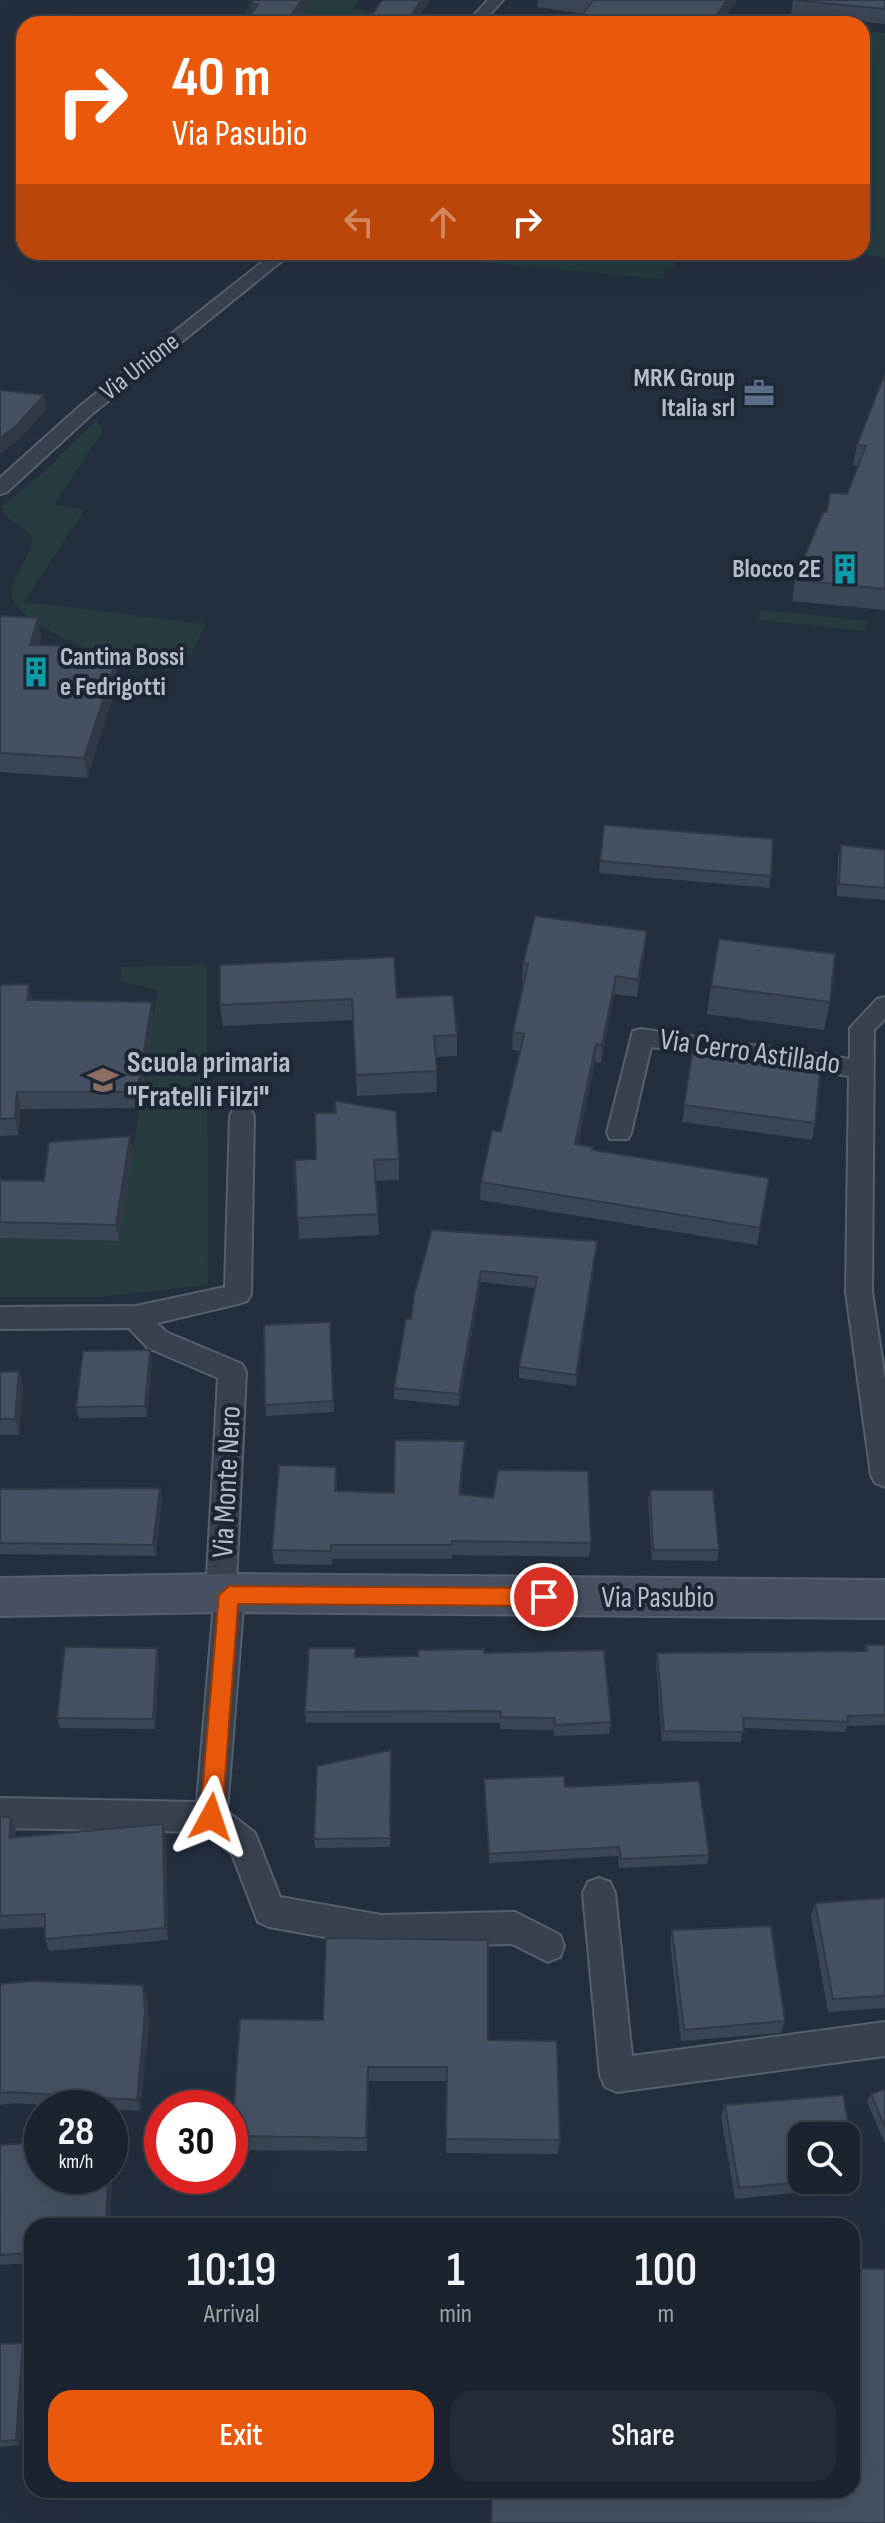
<!DOCTYPE html>
<html lang="en">
<head>
<meta charset="utf-8">
<style>
	:root { --surface:#1b232e; --page:#242b36; --text:#f1f3f6; --muted:#a0a4aa; --line:#39404a; --accent:#ea580c }
	body { margin:0; font-family:"Sofia Sans Condensed",sans-serif; background:var(--page); color:var(--text); height:100vh; display:flex; flex-direction:column; font-size:30px; white-space:nowrap }
	* { box-sizing:border-box; margin:0 }
	p { font-size:26px; color:var(--muted) }
	.icon { flex:none; width:44px; height:44px; fill:none; stroke:currentColor; stroke-width:2; stroke-linecap:round; stroke-linejoin:round }
	.map { position:relative; flex:1; overflow:hidden }
	.panel { position:absolute; left:24px; top:2218px; width:836px; height:280px; display:flex; flex-direction:column; background:var(--surface); border-radius:24px; box-shadow:0 8px 32px #0002,0 0 0 2px var(--line) }
	.panel>* { flex:none }
	.top-card { position:absolute; left:16px; top:16px; width:854px; height:244px; border-radius:24px; box-shadow:0 8px 32px #0002,0 0 0 2px var(--line); background:#ea580c; color:#fff; overflow:hidden }
	.buttons { position:absolute; left:788px; top:2122px; display:grid; gap:16px }
	.buttons a { display:grid; place-items:center; width:72px; height:72px; border-radius:16px; background:var(--surface); box-shadow:0 8px 32px #0002,0 0 0 2px var(--line); font-size:40px }
	.speed { position:absolute; left:24px; top:2090px; display:flex; gap:16px; font-size:40px; font-weight:700; text-align:center }
	.speed>* { display:grid; place-content:center; width:104px; height:104px; border-radius:50%; background:var(--surface); box-shadow:0 8px 32px #0002,0 0 0 2px var(--line); line-height:1 }
	.speed small { font-size:20px; font-weight:400 }
	.speed .limit { border:12px solid #d22; background:#fff; color:#111 }
	.pin { position:absolute; display:grid; place-items:center; width:68px; height:68px; color:#fff; margin:-34px; border:4px solid #fff; border-radius:50%; box-shadow:0 2px 8px #0007 }
	.me { position:absolute; width:88px; margin:-44px; rotate:5deg; stroke-linejoin:round; filter:drop-shadow(0 0 6px #0008) }
	.turn { display:flex; align-items:center; gap:28px; height:168px; padding:0 24px; font-size:36px }
	.turn .icon { width:104px; height:104px; stroke-width:2.5 }
	.turn b { display:block; font-size:56px; line-height:68px }
	.lanes { display:flex; align-items:center; height:76px; padding:0 24px; background:#0003; justify-content:center; gap:40px; direction:ltr }
	.lanes .off { opacity:.35 }
	.eta { display:flex; justify-content:space-evenly; align-items:center; height:136px; text-align:center }
	.eta b { font-size:48px; font-weight:600; line-height:56px }
	.cta { display:flex; gap:16px; margin-top:auto; padding:16px 24px }
	.cta a { flex:1; height:92px; border-radius:24px; background:var(--accent); color:#fff; font-size:32px; font-weight:600; line-height:92px; text-align:center }
	.cta a+a { background:var(--page); color:var(--text) }
	.map>svg:first-child { display:block }
	.green { fill:#263c3f }
	.lines { fill:none; stroke-linecap:round; stroke-linejoin:round }
	.street-casing { stroke:#565f6c; stroke-width:4 }
	.secondary-casing { stroke:#565f6c; stroke-width:4 }
	.street { fill:#38414e; fill-rule:evenodd }
	.secondary { fill:#465061; fill-rule:evenodd }
	.wall { fill:#3b4654; fill-rule:evenodd }
	.shaded-wall { fill:#303945 }
	.building { fill:#455162; stroke:#303945; stroke-width:2 }
	.route { fill:#ea580c; stroke:#983908; stroke-width:2 }
	.labels { text-anchor:middle; dominant-baseline:central; stroke-width:8; stroke-linejoin:round; paint-order:stroke }
	.far-street-label { font-size:26px; fill:#b4bcc9; stroke:#1d2633 }
	.far-poi-label { font-size:26px; font-weight:bold; fill:#b4bcc9; stroke:#1d2633; text-anchor:end }
	.street-label { font-size:30px; fill:#b4bcc9; stroke:#1d2633 }
	.poi-label { font-size:30px; font-weight:bold; fill:#b4bcc9; stroke:#1d2633; text-anchor:start }
</style>
</head>
<body>
<div class="map">
<svg width="885" height="2523" viewBox="0 0 885 2523">
	<rect width="100%" height="100%" fill="#242f3e"/>
	<path class="green" d="M250,0H268L303,14L313,0H358L353,9L425,20L422,24L241,21Z
		M862,30L885,33V258L848,252H862Z
		M370,252H663L676,254L674,267H665L663,279Z
		M96,420L103,430L54,505L84,510L24,602L205,624L191,655L139,649L116,661C91,649 7,622 12,589C15,570 32,557 32,536L6,516L1,507L43,473Z
		M761,610L867,621L866,631L759,620Z
		M207,965L208,1285L100,1297H0V1238L119,1241L158,990L120,981L121,967Z"/>
	<g class="lines">
		<g class="street-casing">
			<path id="street" d="M488,0H503L481,24H466Z
				M275,252H293L92,414L7,492L0,494V478L80,406Z
				M885,997V1019L874,1030L872,1292L885,1379V1487L875,1483L871,1475L846,1292L849,1076L651,1047L631,1133L628,1139H610L607,1133L633,1031L641,1029L850,1059V1028L877,999Z
				M242,1107L251,1110L254,1116L251,1294L247,1301L238,1304L157,1323L166,1332L242,1364L246,1372L236,1585L244,1595L227,1811L255,1833L280,1897L381,1915L515,1912L560,1935L564,1946L560,1957L548,1962L512,1944L381,1947L269,1927L258,1922L232,1854L205,1832L0,1828V1798L197,1802L214,1603L206,1593L218,1378L148,1348L129,1328L0,1329V1307L136,1306L225,1287L230,1116L233,1110Z
				M599,1878L610,1882L615,1893L632,2056L885,2022V2056L617,2092L605,2087L600,2075L583,1893L588,1882Z"/>
		</g>
		<g class="secondary-casing">
			<path id="secondary" d="M221,1574L885,1580V1618L221,1612L0,1616V1578Z"/>
		</g>
		<use href="#street" class="street"/>
		<use href="#secondary" class="secondary"/>
	</g>
	<path class="wall" d="M254,0H313L296,24L252,13L251,4Z
		M538,0H737L721,24H576L583,14L537,7Z
		M793,0H885V24L791,14Z
		M885,373V610L792,601L795,580L827,512L847,494L858,466L853,465L857,445Z
		M0,616L41,638L39,645L73,658L116,661L118,681L87,778L0,772Z
		M841,845L885,850V900L837,896L838,857Z
		M600,861L771,876L769,888L599,873Z
		M645,949L637,997L614,994L601,1063L595,1062L578,1144L592,1150L769,1178L757,1245L480,1200L481,1182L501,1132L520,1051L512,1050L513,1032L524,981H522L523,963Z
		M220,965L397,998L457,1035V1056L436,1057L437,1092L357,1096L353,1020L223,1026L220,1005Z
		M29,984L32,1000L154,1019L139,1108L21,1109L18,1135L0,1136V985Z
		M711,986L830,1002L824,1030L707,1014Z
		M692,1054L815,1123L812,1140L682,1122Z
		M130,1136L133,1152L119,1241L0,1238V1180L44,1181Z
		M399,1159V1180L376,1181L379,1235L299,1239L295,1160Z
		M432,1230L596,1253L576,1386L519,1378V1367L535,1288L481,1282L459,1406L394,1399V1388Z
		M330,1322L334,1412L266,1416L265,1405Z
		M150,1350L152,1361L147,1417L79,1418L76,1407Z
		M19,1371L23,1387L19,1435H0V1372Z
		M465,1441L461,1494L591,1543L589,1557L452,1555V1559H332V1565L274,1564L272,1550L336,1467L337,1491L394,1493Z
		M160,1488L162,1499L156,1556L0,1554V1489Z
		M650,1490L719,1550L717,1561L652,1560L648,1501Z
		M866,1645H885V1725L847,1726L845,1732L743,1728L741,1742L662,1741L656,1663L657,1653L864,1651Z
		M157,1648L159,1659L155,1729L60,1728L57,1718Z
		M484,1653L611,1722L609,1734L554,1736L553,1730L500,1729V1723H306L305,1712L355,1657L418,1656Z
		M391,1760L390,1847L315,1848L314,1839Z
		M484,1779L565,1787L709,1855L707,1864L619,1868L618,1856L489,1863Z
		M0,1816L11,1818L16,1831L15,1837L163,1824L166,1838L168,1940L49,1951L45,1939V1927L0,1929Z
		M885,1898V2008L828,2012L811,1916L815,1903Z
		M672,1930L785,2021L781,2033L681,2041L670,1943Z
		M0,1984L143,1985L147,1997L149,2025L140,2111L110,2109V2108H90L15,2103L0,2105Z
		M240,2019L488,2040L560,2140L558,2154L446,2153L447,2081H369L367,2151L235,2150L232,2136Z
		M885,2089V2144L867,2102L871,2094Z
		M843,2095L859,2176L854,2187L735,2199L721,2117L725,2105ZM802,2136H846V2180H802Z
		M110,2142L113,2149L110,2226H32V2263L0,2265V2145L110,2176Z
		M23,2343L27,2349L20,2445L0,2447V2344Z"/>
	<path class="shaded-wall" d="M302,0H313L296,24H284Z
		M421,0H430L415,24H406Z
		M727,0H737L721,24H715V18Z
		M44,395L46,410L18,441L0,454V438Z
		M38,618L41,638L33,664L30,645Z
		M71,646L75,666L68,658Z
		M116,661L118,681L87,778L84,758Z
		M647,931L645,949L637,997L638,980Z
		M616,976L614,994L601,1063L602,1045Z
		M29,984L32,1001L27,1000Z
		M152,1002L154,1019L139,1108L137,1092Z
		M596,1044L595,1062L574,1161L575,1144Z
		M17,1092L21,1109L18,1135L15,1118Z
		M130,1136L133,1152L119,1241L116,1225Z
		M597,1241L596,1253L576,1386V1375Z
		M481,1271V1282L459,1406V1394Z
		M150,1350L152,1361L147,1417L145,1406Z
		M19,1371L23,1387L19,1435L15,1419Z
		M465,1441L464,1455L459,1508V1494Z
		M160,1488L162,1499L156,1556L153,1545Z
		M157,1648L159,1659L155,1729L153,1719Z
		M11,1818L16,1831L14,1851L9,1838Z
		M163,1824L166,1838L168,1940L165,1928Z
		M143,1985L147,1997L149,2025L140,2111L137,2100Z
		M368,2067L369,2081L367,2151L366,2138Z
		M110,2142L113,2149L110,2226H106L108,2176H110Z
		M23,2343L27,2349L20,2445L16,2440Z"/>
	<path class="building" d="M254,0H302L284,24H243L258,4H251Z
		M382,0H421L406,24H366Z
		M593,0H727L715,18L711,17L707,24H576Z
		M793,0H885V9L874,8Z
		M885,373V589L795,580L823,512H827L830,493L847,494L866,446L857,445Z
		M0,390L44,395L16,426L0,438Z
		M0,616L38,618L30,645L71,646L68,658L116,661L84,758L0,753Z
		M604,825L773,839L771,876L600,861Z
		M841,845L885,850V888L839,884Z
		M535,916L647,931L638,980L616,976L602,1045L596,1044L575,1144L593,1147L592,1150L769,1178L760,1228L481,1182L492,1130L501,1132L524,1034L513,1032L528,964L523,963Z
		M719,939L835,954L830,1002L711,986Z
		M394,957L397,998L453,995L457,1035L434,1036L437,1071L356,1075L352,999L220,1005V965Z
		M29,984L27,1000L152,1002L137,1092H17L15,1118L0,1119V985Z
		M692,1054L820,1072L815,1123L684,1105Z
		M335,1101L396,1111L399,1159L374,1160L378,1214L297,1218L295,1160L316,1159L315,1113H336Z
		M130,1136L116,1225L0,1222V1180L44,1181L49,1142Z
		M432,1230L597,1241L576,1375L519,1367L537,1277L481,1271L459,1394L394,1388L406,1319H411L414,1295Z
		M330,1322L333,1401L265,1405L264,1325Z
		M150,1350L145,1406L76,1407L83,1351Z
		M19,1371L15,1419H0V1372Z
		M395,1440L465,1441L459,1494L493,1498L498,1470L588,1471L591,1543L452,1541V1545H331V1551L272,1550L279,1465L336,1467L335,1491L394,1493Z
		M160,1488L153,1545L0,1543V1489Z
		M650,1490H713L719,1550H653Z
		M866,1645H885V1715L848,1716V1722L743,1718L744,1732L664,1731L657,1653L867,1651Z
		M65,1647L157,1648L153,1719L57,1718Z
		M309,1648H355V1657L418,1656V1650L484,1649V1653L604,1650L611,1722L555,1725L554,1718L501,1717L500,1711L305,1712Z
		M391,1750L390,1838L314,1839L317,1766Z
		M564,1776L565,1787L699,1781L709,1855L621,1859L619,1847L489,1854L484,1779Z
		M0,1816L11,1818L9,1838L163,1824L165,1928L45,1939V1914L0,1916Z
		M885,1898V1996L833,1999L815,1903Z
		M771,1926L785,2021L684,2030L672,1930Z
		M326,1938L488,1940V2040L557,2041L560,2140L446,2139L447,2067H368L366,2138L232,2136L240,2019L323,2020Z
		M31,1981L143,1985L145,2013L137,2100L10,2092L0,2093V1984Z
		M885,2089V2127L871,2094Z
		M843,2095L859,2176L846,2178V2136H802V2180H823L739,2188L725,2105Z
		M42,2142V2176H108L106,2226H32V2253L0,2255V2145Z
		M852,2268L885,2269V2523H491L492,2490H852Z
		M23,2343L16,2440L0,2441V2344Z"/>
	<path class="route" d="M229,1586L544,1588L554,1597L544,1606L238,1604L222,1817L219,1824L211,1827L203,1824L200,1817L219,1595Z"/>
	<defs>
		<g id="office-bare" transform="scale(2.4)"><path d="M-6-3h4V-5.5h4V-3h4V5H-6ZM-1-4.5V-3h2v-1.5ZM-6 0V1H6V0Z" fill="#5c6f8a" stroke="#1d2633" stroke-width="2.5" paint-order="stroke"/></g>
		<g id="building-bare" transform="scale(2.4)"><path d="M-4-6H4V6H1V3H-1V6H-4ZM-2.5-4.3h1.7v1.8h-1.7ZM.8-4.3h1.7v1.8H.8ZM-2.5-1h1.7V.8h-1.7ZM.8-1h1.7V.8H.8Z" fill="#0f9aa8" stroke="#1d2633" stroke-width="2.5" paint-order="stroke"/></g>
		<g id="school-bare" transform="scale(2.4)"><path d="M0-5L7-2L0 1L-7-2ZM-4 1L0 2.5L4 1V4Q0 6-4 4Z" fill="#8d6e63" stroke="#1d2633" stroke-width="2.5" paint-order="stroke"/></g>
	</defs>
	<g fill-rule="evenodd">
		<use href="#office-bare" x="759" y="393"/>
		<use href="#building-bare" x="845" y="569"/>
		<use href="#building-bare" x="36" y="672"/>
		<use href="#school-bare" x="103" y="1080"/>
	</g>
	<g class="labels">
		<g class="far-street-label">
			<text transform="translate(140 367) rotate(-38)">Via Unione</text>
		</g>
		<g class="far-poi-label">
			<text x="735" y="378">MRK Group<tspan x="735" dy="30">Italia srl</tspan></text>
			<text x="821" y="569">Blocco 2E</text>
			<text x="60" y="657" text-anchor="start">Cantina Bossi<tspan x="60" dy="30">e Fedrigotti</tspan></text>
		</g>
		<g class="street-label">
			<text transform="translate(750 1052) rotate(8)">Via Cerro Astillado</text>
			<text transform="translate(227 1482) rotate(-87)">Via Monte Nero</text>
			<text x="658" y="1598">Via Pasubio</text>
		</g>
		<g class="poi-label">
			<text x="127" y="1063">Scuola primaria<tspan x="127" dy="34">"Fratelli Filzi"</tspan></text>
		</g>
	</g>
</svg>
<div class="buttons">
<a><svg class="icon" aria-label="search" viewBox="0 0 24 24"><circle cx="10" cy="10" r="6"/><path d="M15 15l6 6"/></svg></a>
</div>
<div class="speed"><div>28<small>km/h</small></div><div class="limit">30</div></div>
<div class="pin" style="left:544px;top:1597px;background:#d93025"><svg class="icon" aria-label="arrive" viewBox="0 0 24 24"><path d="M6 21V4h12l-3 4 3 4H6"/></svg></div>
<svg class="me" style="left:211px;top:1817px" viewBox="-20 -20 40 40"><path d="M0-17L14 15 0 8-14 15z" fill="#ea580c" stroke="#fff" stroke-width="4"/></svg>
<div class="top-card">
<div class="turn"><svg class="icon" aria-label="right" viewBox="0 0 24 24"><path d="M7 20v-9h11M14 6l5 5-5 5"/></svg><div><b>40 m</b>Via Pasubio</div></div>
<div class="lanes"><svg class="icon off" aria-label="left" viewBox="0 0 24 24"><path d="M17 20v-9H6M10 6l-5 5 5 5"/></svg><svg class="icon off" aria-label="ahead" viewBox="0 0 24 24"><path d="M12 20V5M6 11l6-6 6 6"/></svg><svg class="icon" aria-label="right" viewBox="0 0 24 24"><path d="M7 20v-9h11M14 6l5 5-5 5"/></svg></div>
</div>
<section class="panel">
<div class="eta">
<div><b>10:19</b><p>Arrival</p></div>
<div><b>1</b><p>min</p></div>
<div><b>100</b><p>m</p></div>
</div>
<div class="cta"><a>Exit</a><a>Share</a></div>
</section>
</div>
</body>
</html>
